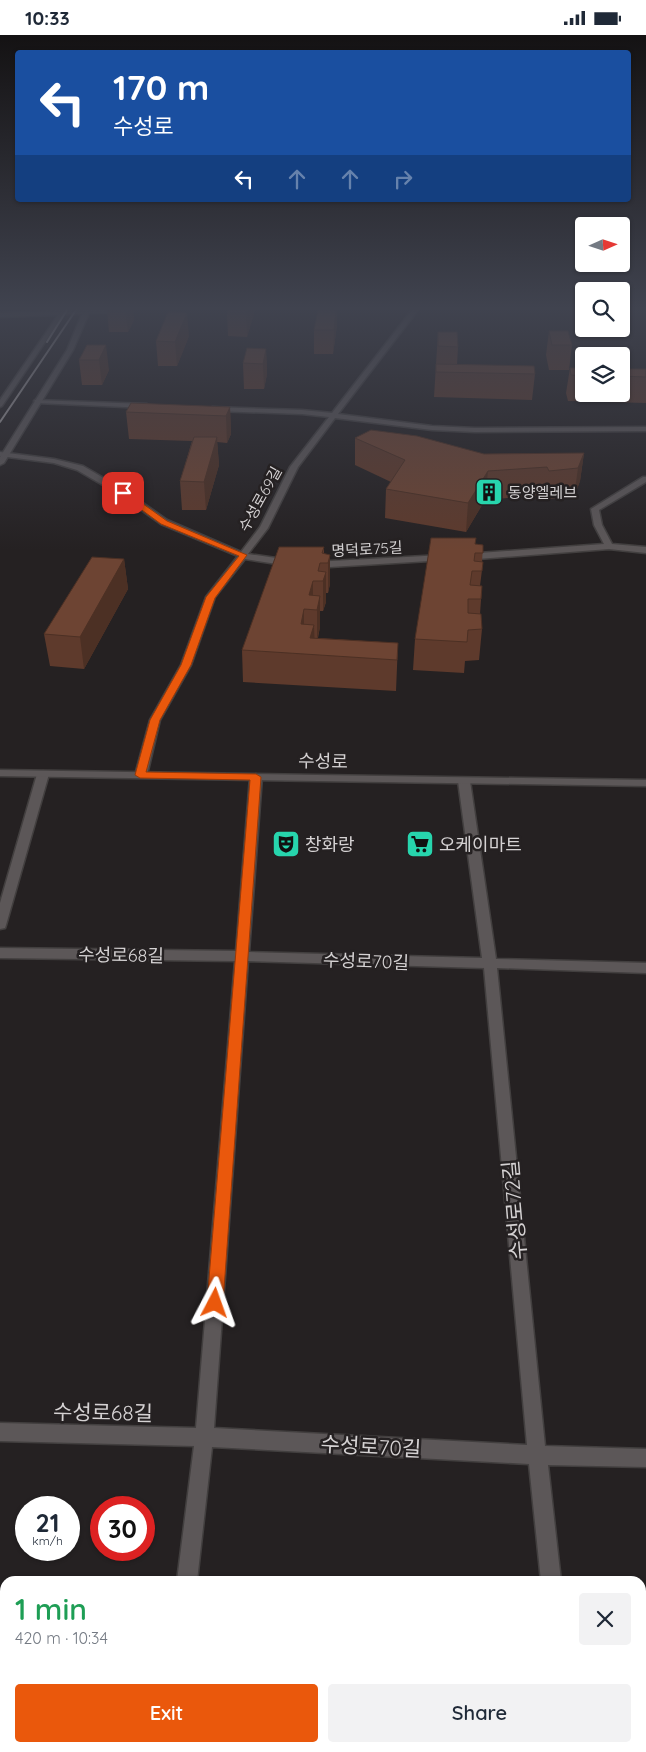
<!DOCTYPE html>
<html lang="en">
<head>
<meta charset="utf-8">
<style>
	:root { --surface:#fff; --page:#f2f2f3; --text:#1f2937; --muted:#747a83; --accent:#ea580c }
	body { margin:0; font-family:Quicksand,"Noto Sans KR",sans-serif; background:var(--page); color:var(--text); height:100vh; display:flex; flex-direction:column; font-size:19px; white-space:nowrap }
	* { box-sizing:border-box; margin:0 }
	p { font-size:16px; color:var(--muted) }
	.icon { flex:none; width:28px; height:28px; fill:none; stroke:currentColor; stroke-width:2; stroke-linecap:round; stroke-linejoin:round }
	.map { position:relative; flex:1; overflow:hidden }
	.sheet { position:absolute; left:0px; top:1541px; width:646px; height:176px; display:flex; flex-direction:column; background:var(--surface); border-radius:15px 15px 0 0; box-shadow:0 1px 4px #0004 }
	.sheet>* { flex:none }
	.top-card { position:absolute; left:15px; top:15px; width:616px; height:152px; border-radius:5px; box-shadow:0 1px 4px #0004; background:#1a4fa0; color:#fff; overflow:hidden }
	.needle { width:32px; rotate:87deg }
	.tools { position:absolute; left:575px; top:182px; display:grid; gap:10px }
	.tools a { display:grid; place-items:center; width:55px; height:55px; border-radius:5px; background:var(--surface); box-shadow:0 1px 4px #0004; font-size:25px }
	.speed { position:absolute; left:15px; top:1461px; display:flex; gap:10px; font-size:25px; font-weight:700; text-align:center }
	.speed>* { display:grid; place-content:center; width:65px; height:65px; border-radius:50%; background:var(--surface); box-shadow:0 1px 4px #0004; line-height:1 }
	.speed small { font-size:12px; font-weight:400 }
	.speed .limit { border:8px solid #d22; background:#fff; color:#111 }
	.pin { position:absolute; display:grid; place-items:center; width:42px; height:42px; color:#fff; margin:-21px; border-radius:10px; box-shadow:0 2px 8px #0006 }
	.me { position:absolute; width:55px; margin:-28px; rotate:4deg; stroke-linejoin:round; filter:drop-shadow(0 0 4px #0008) }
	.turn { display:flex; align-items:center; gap:18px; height:105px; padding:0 15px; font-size:22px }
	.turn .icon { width:65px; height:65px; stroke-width:2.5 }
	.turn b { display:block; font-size:35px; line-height:42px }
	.lanes { display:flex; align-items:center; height:48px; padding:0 15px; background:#0003; justify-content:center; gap:25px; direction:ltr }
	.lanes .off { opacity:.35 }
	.round { display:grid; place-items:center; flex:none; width:52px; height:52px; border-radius:5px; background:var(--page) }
	.overview { display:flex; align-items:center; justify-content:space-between; height:85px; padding:0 15px }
	h1 { font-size:30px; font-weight:600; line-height:38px; color:#1e9e55 }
	.cta { display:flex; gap:10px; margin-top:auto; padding:10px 15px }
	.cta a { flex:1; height:58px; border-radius:5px; background:var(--accent); color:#fff; font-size:20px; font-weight:600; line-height:58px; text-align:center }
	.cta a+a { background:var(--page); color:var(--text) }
	.status { display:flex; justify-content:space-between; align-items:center; height:35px; padding:0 25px; background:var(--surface); direction:ltr }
	.status svg { height:14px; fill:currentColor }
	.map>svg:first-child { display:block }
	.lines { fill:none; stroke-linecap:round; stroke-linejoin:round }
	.minor-casing { stroke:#423f3f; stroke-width:3 }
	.secondary-casing { stroke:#423f3f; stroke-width:3 }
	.minor { fill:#5c5758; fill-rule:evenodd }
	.secondary { fill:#5c5758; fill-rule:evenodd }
	.rail { stroke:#a09c9d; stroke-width:2 }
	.wall { fill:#5e3a2c }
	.shaded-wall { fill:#4c3024 }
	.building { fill:#6d4433; stroke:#4c3024 }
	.route { fill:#ea580c; stroke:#983908 }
	.labels { text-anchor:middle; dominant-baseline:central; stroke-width:5; stroke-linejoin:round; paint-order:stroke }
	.far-poi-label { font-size:15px; fill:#d5d2d3; stroke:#252122; text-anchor:start }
	.far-street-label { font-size:15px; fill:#d5d2d3; stroke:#252122 }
	.street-label { font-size:18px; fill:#d5d2d3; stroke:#252122 }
	.poi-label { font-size:18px; fill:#d5d2d3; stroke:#252122; text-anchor:start }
	.near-street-label { font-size:21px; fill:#d5d2d3; stroke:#252122 }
</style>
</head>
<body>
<div class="status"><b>10:33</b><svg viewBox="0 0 49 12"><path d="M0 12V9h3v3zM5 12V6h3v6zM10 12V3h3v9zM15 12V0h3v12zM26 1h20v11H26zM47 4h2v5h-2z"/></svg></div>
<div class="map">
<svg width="646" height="1717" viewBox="0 0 646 1717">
	<rect width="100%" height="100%" fill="#252122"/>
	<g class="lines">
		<g class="minor-casing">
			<path id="minor" d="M412,275H418L338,379L432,391L475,393L646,392V396L475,397L432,395L335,383L298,432L268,493L248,519L290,525L294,528L290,531L245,524L215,562L191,630L160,685L147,740L145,742H137L135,740L150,685L181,630L206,562L238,521L161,489L120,460L77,435L54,428L0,421V417L54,424L83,431L126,456L167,485L241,517L260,492L290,432L329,382L302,379L215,376H212V372L302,375L332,378Z
				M35,365L147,369L151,371L147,373L37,368L34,366Z
				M643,442H646V447L599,475L602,490L612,509L646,512V518L609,514L465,525L461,522L465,519L604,509L594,490L591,474Z
				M443,520L446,521V525L313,533L309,530L313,527Z
				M43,736L49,739L6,890L5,893L0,894V868L37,739Z
				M256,739L262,742L249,917L482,923L458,746L464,743L470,746L496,924L646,928V938L497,933L545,1411L646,1414V1432L548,1430L561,1546H541L529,1429L212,1412L197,1546H177L194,1411L0,1406V1388L196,1393L235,926L0,923V913L236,916L250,742ZM248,926L484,933L527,1410L214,1393Z
				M156,1712H178V1717H156Z
				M559,1712H581L582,1717H560Z"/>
		</g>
		<g class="secondary-casing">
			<path id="secondary" d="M61,275H133L130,277L89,278L73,315L4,428L0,430V422L67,315L82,279H64L2,371L0,372V365L58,280L0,282V278Z
				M0,735L646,745V751L0,741Z"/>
		</g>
		<use href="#minor" class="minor"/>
		<use href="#secondary" class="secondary"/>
		<path class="rail" d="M47,307L67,275
			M0,387L76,275"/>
	</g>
	<path class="wall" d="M107,275H133L134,285L128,297H109Z
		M228,275H255L247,302L228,301L227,278Z
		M318,275H337V290L333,319H314V295Z
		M549,296L572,310L569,335H549L546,320Z
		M438,297L458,312L457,330L535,339L532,365L434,362Z
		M189,301L177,331H158L156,306Z
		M87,310L109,335L102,350H82L79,325Z
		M266,314L267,339L264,354H244L243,328Z
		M570,333H584V359H621V334H646V368L568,366L566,358Z
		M230,372L231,399L227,408L217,407L219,430L206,475H182L180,446L192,406L129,404L126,377Z
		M355,403L484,419L584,418L580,446L574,462L545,464L543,460L485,465L466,497L385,483L386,454L391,447L355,430Z
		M476,509L483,510L482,527H483L480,551H482L480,579L482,594L479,625L465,626L464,638L413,635L415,604Z
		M324,512V519L330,520V549L328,558H326V567L323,576H320V592L318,603L398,608L396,656L243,647L242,615Z
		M124,524L128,554L84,634L50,631L44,599Z"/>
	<path class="shaded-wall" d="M125,275H133L134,285L128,297Z
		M247,275H255L247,302L246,278Z
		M336,275H337V290L333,319L334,295Z
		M187,278L189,301L177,331L175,307Z
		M106,310L109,335L102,350L99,325Z
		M266,314L267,339L264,354L263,329Z
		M230,372L231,399L227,408L226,381Z
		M217,402L219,430L206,475L204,447Z
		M584,418L580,446L574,462L578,433Z
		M488,436L485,465L466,497L468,468Z
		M330,520V549L328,558V528Z
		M124,524L128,554L84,634L80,602Z
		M326,537V567L323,576V546Z
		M313,546V574L309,560Z
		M320,561V592L317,605V575Z
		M304,574V605L301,620V589Z
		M314,590L315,620L310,603Z"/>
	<path class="building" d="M228,275H247L246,278H227Z
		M318,275H336L334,295H314Z
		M168,277L187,278L175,307L156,306Z
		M549,296H568L572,310H552Z
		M438,297H457L458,312L438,311Z
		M87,310H106L99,325H79Z
		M247,313L266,314L263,329L243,328Z
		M436,329L534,331L535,339L436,337Z
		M570,333H584V341L571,340Z
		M621,334H646V342L621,341Z
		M131,368L230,372L226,381L126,377Z
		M371,395L417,401L484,419L584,418L578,433L549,436L547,432L488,436L468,468L386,454L405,425L355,403Z
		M194,402H217L204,447L180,446Z
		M431,503H476L475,509L483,510V518H475L474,526L483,527L482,536H472L470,550L482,551L481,564H468V578L481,579L482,594L468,595L467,607L415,604Z
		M279,512H324L322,518L330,520L328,528H320L318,536L326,537L323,546H313L309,560L320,561L317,575L304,574L301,589L314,590L310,603L398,608L397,625L242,615Z
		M92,522L124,524L80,602L44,599Z"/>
	<linearGradient id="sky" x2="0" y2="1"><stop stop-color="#141213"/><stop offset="0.53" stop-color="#40434f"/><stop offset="1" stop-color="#40434f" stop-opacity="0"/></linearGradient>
	<rect width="646" height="515" fill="url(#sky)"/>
	<path class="route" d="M120,456H125L167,486L247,520L215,563L191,630L160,685L146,737L256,739L261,742L223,1268L220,1273L215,1275L209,1273L207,1268L250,745L140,743L135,740L150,685L181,630L206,562L239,521L161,489L120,459Z"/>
	<defs>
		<g id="building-square" transform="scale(1.4375)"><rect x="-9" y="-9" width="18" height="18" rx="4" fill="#27d5ad" stroke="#252122"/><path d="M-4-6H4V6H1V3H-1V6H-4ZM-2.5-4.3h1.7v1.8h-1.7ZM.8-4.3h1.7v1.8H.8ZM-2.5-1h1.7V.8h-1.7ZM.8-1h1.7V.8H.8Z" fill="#111"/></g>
		<g id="theatre-square" transform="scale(1.4375)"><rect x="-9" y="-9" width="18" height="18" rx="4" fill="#27d5ad" stroke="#252122"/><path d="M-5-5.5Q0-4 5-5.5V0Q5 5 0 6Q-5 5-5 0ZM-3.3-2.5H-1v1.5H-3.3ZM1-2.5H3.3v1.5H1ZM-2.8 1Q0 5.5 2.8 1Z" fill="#111"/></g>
		<g id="supermarket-square" transform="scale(1.4375)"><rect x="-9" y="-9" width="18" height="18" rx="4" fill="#27d5ad" stroke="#252122"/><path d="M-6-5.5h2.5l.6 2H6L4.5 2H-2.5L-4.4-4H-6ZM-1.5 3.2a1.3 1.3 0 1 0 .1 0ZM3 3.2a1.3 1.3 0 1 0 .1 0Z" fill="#111"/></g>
	</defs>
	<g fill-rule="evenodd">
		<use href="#building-square" x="489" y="457"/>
		<use href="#theatre-square" x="286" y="809"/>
		<use href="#supermarket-square" x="420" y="809"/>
	</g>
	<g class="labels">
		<g class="far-poi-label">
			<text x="508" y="457">동양엘레브</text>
		</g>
		<g class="far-street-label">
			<text transform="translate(260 464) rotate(-61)">수성로69길</text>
			<text transform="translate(367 514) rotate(-3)">명덕로75길</text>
		</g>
		<g class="street-label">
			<text transform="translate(323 726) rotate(1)">수성로</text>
			<text transform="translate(121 920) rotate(1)">수성로68길</text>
			<text transform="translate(366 926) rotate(2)">수성로70길</text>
		</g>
		<g class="poi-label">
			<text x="305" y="809">창화랑</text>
			<text x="439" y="809">오케이마트</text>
		</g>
		<g class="near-street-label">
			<text transform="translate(514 1175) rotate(-95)">수성로72길</text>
			<text transform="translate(103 1377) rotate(1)">수성로68길</text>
			<text transform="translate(371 1411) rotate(3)">수성로70길</text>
		</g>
	</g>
</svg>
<div class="tools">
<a><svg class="needle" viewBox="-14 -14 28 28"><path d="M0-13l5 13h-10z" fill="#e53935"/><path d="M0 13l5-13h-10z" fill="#747a83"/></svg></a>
<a><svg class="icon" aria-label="search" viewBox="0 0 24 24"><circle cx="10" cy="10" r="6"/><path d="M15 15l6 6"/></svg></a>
<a><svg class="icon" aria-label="layers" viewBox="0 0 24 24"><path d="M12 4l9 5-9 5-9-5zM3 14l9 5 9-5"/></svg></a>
</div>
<div class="speed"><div>21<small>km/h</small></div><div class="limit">30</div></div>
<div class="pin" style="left:123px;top:458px;background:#d93025"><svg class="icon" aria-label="arrive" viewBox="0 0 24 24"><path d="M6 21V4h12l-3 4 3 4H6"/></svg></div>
<svg class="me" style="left:215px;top:1268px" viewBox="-20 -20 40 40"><path d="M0-17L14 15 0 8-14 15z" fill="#ea580c" stroke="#fff" stroke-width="4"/></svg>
<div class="top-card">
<div class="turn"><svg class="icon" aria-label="left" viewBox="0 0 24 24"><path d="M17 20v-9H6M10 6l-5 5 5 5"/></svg><div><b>170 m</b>수성로</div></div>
<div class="lanes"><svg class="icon" aria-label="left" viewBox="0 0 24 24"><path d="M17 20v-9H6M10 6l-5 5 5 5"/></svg><svg class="icon off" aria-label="ahead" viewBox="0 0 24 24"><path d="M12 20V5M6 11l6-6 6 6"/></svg><svg class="icon off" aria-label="ahead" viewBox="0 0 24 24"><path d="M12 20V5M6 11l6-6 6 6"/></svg><svg class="icon off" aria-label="right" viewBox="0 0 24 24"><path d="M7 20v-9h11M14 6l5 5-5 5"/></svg></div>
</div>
<section class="sheet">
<div class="overview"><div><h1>1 min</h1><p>420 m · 10:34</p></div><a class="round"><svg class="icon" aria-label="close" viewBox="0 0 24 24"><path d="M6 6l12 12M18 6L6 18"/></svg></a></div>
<div class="cta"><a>Exit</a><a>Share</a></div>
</section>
</div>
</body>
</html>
